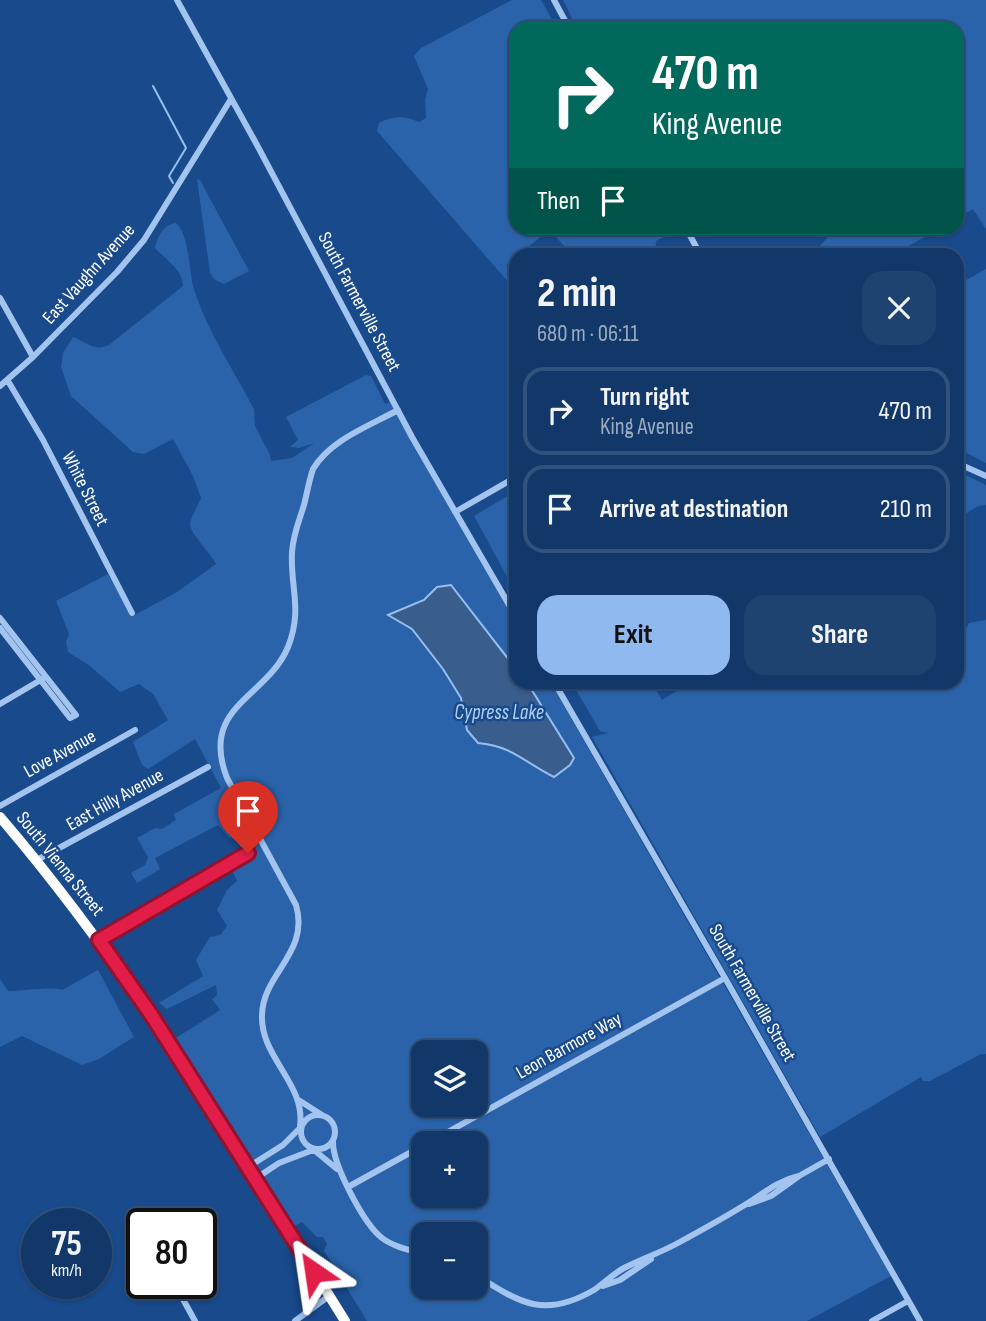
<!DOCTYPE html>
<html lang="en">
<head>
<meta charset="utf-8">
<style>
	:root { --surface:#123869; --page:#1f4371; --text:#f1f3f6; --muted:#9cacc0; --line:#31527d; --accent:#90b9f0 }
	body { margin:0; font-family:"Sofia Sans Condensed",sans-serif; background:var(--page); color:var(--text); height:100vh; display:flex; flex-direction:column; font-size:26px; white-space:nowrap }
	* { box-sizing:border-box; margin:0 }
	p { font-size:23px; color:var(--muted) }
	.icon { flex:none; width:38px; height:38px; fill:none; stroke:currentColor; stroke-width:2; stroke-linecap:round; stroke-linejoin:round }
	.map { position:relative; flex:1; overflow:hidden }
	.details { position:absolute; left:509px; top:248px; width:455px; height:441px; display:flex; flex-direction:column; background:var(--surface); border-radius:21px; box-shadow:0 2px 5px #0004,0 0 0 2px var(--line) }
	.details>* { flex:none }
	.guide { position:absolute; left:509px; top:21px; width:455px; height:214px; border-radius:21px; box-shadow:0 2px 5px #0004,0 0 0 2px var(--line); background:#00695c; color:#fff; overflow:hidden }
	.tools { position:absolute; left:411px; top:1040px; display:grid; gap:14px }
	.tools a { display:grid; place-items:center; width:77px; height:77px; border-radius:14px; background:var(--surface); box-shadow:0 2px 5px #0004,0 0 0 2px var(--line); font-size:35px }
	.speed { position:absolute; left:21px; top:1208px; display:flex; gap:14px; font-size:35px; font-weight:700; text-align:center }
	.speed>* { display:grid; place-content:center; width:91px; height:91px; border-radius:50%; background:var(--surface); box-shadow:0 2px 5px #0004,0 0 0 2px var(--line); line-height:1 }
	.speed small { font-size:18px; font-weight:400 }
	.speed .limit { border:4px solid #111; border-radius:10px; background:#fff; color:#111 }
	.pin { position:absolute; display:grid; place-items:center; width:60px; height:60px; color:#fff; margin:-72px -30px; border-radius:50% 50% 50% 0; rotate:-45deg; box-shadow:0 0 7px #0007 }
	.pin .icon { rotate:45deg }
	.me { position:absolute; width:77px; margin:-38px; rotate:328deg; stroke-linejoin:round; filter:drop-shadow(0 0 5px #0008) }
	.turn { display:flex; align-items:center; gap:24px; height:147px; padding:0 28px; font-size:32px }
	.turn .icon { width:91px; height:91px; stroke-width:2.5 }
	.turn b { display:block; font-size:49px; line-height:60px }
	.then { display:flex; align-items:center; height:66px; padding:0 28px; background:#0003; gap:14px; font-size:26px }
	.round { display:grid; place-items:center; flex:none; width:74px; height:74px; border-radius:21px; background:var(--page) }
	.summary { display:flex; align-items:center; justify-content:space-between; height:119px; padding:0 28px }
	h1 { font-size:42px; font-weight:700; line-height:52px }
	.button { display:flex; gap:14px; margin-top:auto; padding:14px 28px }
	.button a { flex:1; height:80px; border-radius:21px; background:var(--accent); color:#111; font-size:28px; font-weight:700; line-height:80px; text-align:center }
	.button a+a { background:var(--page); color:var(--text) }
	ul { padding:0; list-style:none }
	li { display:flex; align-items:center; gap:21px; height:88px; margin:0 14px 10px; padding:0 14px; border:4px solid var(--line); border-radius:21px }
	li div { flex:1 }
	li b { display:block; font-size:26px }
	li em { font-style:normal }
	.map>svg:first-child { display:block }
	.green { fill:#2b63aa; fill-rule:evenodd }
	.water { fill:#395d8d; stroke:#95bff1; stroke-width:2 }
	.lines { fill:none; stroke-linecap:round; stroke-linejoin:round }
	.stream { stroke:#95bff1; stroke-width:2 }
	.street { stroke:#a3c4ee; stroke-width:6 }
	.highway { stroke:#fff; stroke-width:10 }
	.route-casing { stroke:#92132f; stroke-width:18 }
	.route { stroke:#e11d48; stroke-width:12 }
	.labels { text-anchor:middle; dominant-baseline:central; stroke-width:5; stroke-linejoin:round; paint-order:stroke }
	.street-label { font-size:19px; fill:#fff; stroke:#184a8c }
	.water-label { font-size:21px; font-style:italic; fill:#afcef5; stroke:#184a8c }
</style>
</head>
<body>
<div class="map">
<svg width="986" height="1321" viewBox="0 0 986 1321">
	<rect width="100%" height="100%" fill="#184a8c"/>
	<path class="green" d="M512,0H541L557,28H516V228H671L673,232L656,241L655,254L659,255H573L549,230L506,265L516,278V291L377,131L379,123C392,116 404,115 419,122L426,118L425,99L428,89L414,56L421,48Z
		M563,0H986V229L973,209L957,218V28H577Z
		M197,179L200,180L249,271L224,284L214,279L210,273Z
		M176,223C189,234 189,269 193,286C206,329 233,369 254,409L255,426L270,455L271,461L292,458L314,443L299,448L290,447L298,440L286,417L366,375L371,376L385,404L390,402L516,622V682L551,683L891,1276L807,1321H367L324,1251L327,1244L323,1237H317L302,1222L295,1226L176,1038L220,1010L212,999L217,995L216,985L167,1009L159,1003L203,976L196,960L210,937L220,935L227,926L217,910L227,890L237,881L232,870L236,863L255,851L252,846L245,849L236,836L229,838L218,825L155,858L160,869L137,883L131,873L145,865L148,857L137,838L155,828L162,829L176,820L174,814L221,788L195,739L148,769L142,765L133,742L168,720L153,694L139,684L120,692L90,666L68,652L66,642L69,634L56,601L108,574L131,617L177,592L216,564C211,554 191,534 190,525C190,518 198,506 201,498L193,476L173,439L144,454L133,452L71,396L61,367L63,353L73,337C87,342 93,352 109,345L183,286C183,270 165,259 155,248C157,237 164,224 176,223ZM424,1052H476V1104H424ZM424,1143H476V1195H424ZM424,1234H476V1286H424Z
		M842,228H941L892,255H812L829,236Z
		M986,269V463L957,448V416L962,386L957,384L959,364L957,360V285Z
		M957,471L986,485V505L978,506L957,519V490L961,489L957,486Z
		M516,491V593L474,516Z
		M986,620V1054H981L930,1081H923L921,1077L820,1137L592,737L608,733L600,731L572,683H652L662,700L690,683L957,682V644L969,623Z
		M98,970L134,1037L99,1059L82,1065L22,1036L0,1047V979L8,991C21,991 53,986 62,990Z"/>
	<path class="water" d="M451,585L516,669V682L528,684L574,758L570,765L554,777C525,763 513,746 478,743L467,730L461,698L443,669L412,629L388,615L424,600L437,587Z"/>
	<g class="lines">
		<path class="stream" d="M153,86L186,148L169,176L173,183"/>
		<path class="street" d="M177,0L257,145L412,437L516,617
			M554,0L569,28
			M686,228L701,256
			M0,298L33,357
			M8,381L43,440L132,613
			M0,386L33,357L117,272L144,240L231,99
			M957,463L986,476
			M455,512L516,477
			M0,618L76,715L70,718L0,628
			M554,682L725,978L920,1321
			M0,704L44,678
			M0,806L135,730
			M37,860L208,767
			M99,940L248,853
			M300,1101L322,1115
			M301 1132a17 17 0 1 1 34 0a17 17 0 1 1-34 0Z
			M300,1126C306,1084 260,1057 262,1015C263,973 310,953 296,905L227,778C199,706 267,698 288,647C303,609 290,588 292,552C293,535 299,521 304,505C307,493 309,481 313,469C330,440 369,426 398,410
			M333,1141C332,1164 364,1224 382,1238C394,1247 409,1250 424,1254
			M428,1143L725,978
			M314,1150L337,1169
			M248,1167L283,1145L300,1128
			M255,1179L279,1163L313,1150
			M348,1187L424,1145
			M749,1204L771,1196L799,1176L829,1159
			M476,1275C520,1303 544,1319 594,1290C604,1283 613,1274 624,1268C641,1259 660,1253 678,1243C700,1231 722,1219 743,1206C762,1195 776,1181 799,1176
			M174,1283L195,1321
			M603,1286L620,1280L651,1259
			M295,1321L329,1296
			M872,1321L908,1301"/>
		<path class="highway" d="M0,817C133,972 237,1148 345,1321"/>
	</g>
	<g class="lines">
		<g class="route-casing">
			<path id="route" d="M248,853L99,940L152,1016L314,1272"/>
		</g>
		<use href="#route" class="route"/>
	</g>
	<g class="labels">
		<g class="street-label">
			<text transform="translate(89 274) rotate(-48)">East Vaughn Avenue</text>
			<text transform="translate(359 302) rotate(62)">South Farmerville Street</text>
			<text transform="translate(85 489) rotate(63)">White Street</text>
			<text transform="translate(60 754) rotate(-29)">Love Avenue</text>
			<text transform="translate(115 800) rotate(-29)">East Hilly Avenue</text>
			<text transform="translate(60 864) rotate(51)">South Vienna Street</text>
			<text transform="translate(752 993) rotate(60)">South Farmerville Street</text>
			<text transform="translate(569 1046) rotate(-29)">Leon Barmore Way</text>
		</g>
		<g class="water-label">
			<text x="499" y="712">Cypress Lake</text>
		</g>
	</g>
</svg>
<div class="tools">
<a><svg class="icon" aria-label="layers" viewBox="0 0 24 24"><path d="M12 4l9 5-9 5-9-5zM3 14l9 5 9-5"/></svg></a>
<a>+</a>
<a>−</a>
</div>
<div class="speed"><div>75<small>km/h</small></div><div class="limit">80</div></div>
<div class="pin" style="left:248px;top:853px;background:#d93025"><svg class="icon" aria-label="arrive" viewBox="0 0 24 24"><path d="M6 21V4h12l-3 4 3 4H6"/></svg></div>
<svg class="me" style="left:314px;top:1272px" viewBox="-20 -20 40 40"><path d="M0-17L14 15 0 8-14 15z" fill="#e11d48" stroke="#fff" stroke-width="4"/></svg>
<div class="guide">
<div class="turn"><svg class="icon" aria-label="right" viewBox="0 0 24 24"><path d="M7 20v-9h11M14 6l5 5-5 5"/></svg><div><b>470 m</b>King Avenue</div></div>
<div class="then">Then<svg class="icon" aria-label="arrive" viewBox="0 0 24 24"><path d="M6 21V4h12l-3 4 3 4H6"/></svg></div>
</div>
<section class="details">
<div class="summary"><div><h1>2 min</h1><p>680 m · 06:11</p></div><a class="round"><svg class="icon" aria-label="close" viewBox="0 0 24 24"><path d="M6 6l12 12M18 6L6 18"/></svg></a></div>
<ul>
<li><svg class="icon" aria-label="right" viewBox="0 0 24 24"><path d="M7 20v-9h11M14 6l5 5-5 5"/></svg><div><b>Turn right</b><p>King Avenue</p></div><em>470 m</em></li>
<li><svg class="icon" aria-label="arrive" viewBox="0 0 24 24"><path d="M6 21V4h12l-3 4 3 4H6"/></svg><div><b>Arrive at destination</b></div><em>210 m</em></li>
</ul>
<div class="button"><a>Exit</a><a>Share</a></div>
</section>
</div>
</body>
</html>
